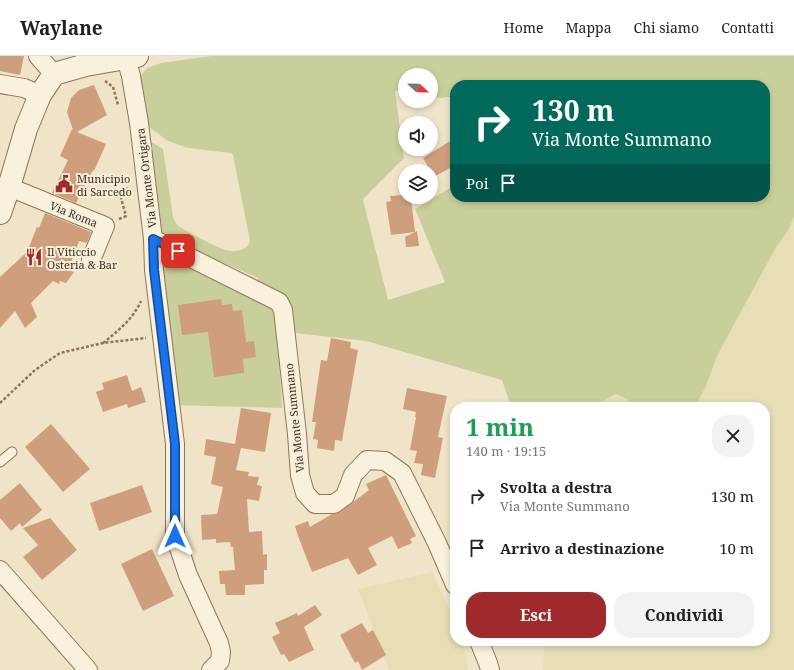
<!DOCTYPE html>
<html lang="it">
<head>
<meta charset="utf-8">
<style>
	:root { --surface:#fff; --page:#f2f2f2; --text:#202124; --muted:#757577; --line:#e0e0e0; --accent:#9e2a2b }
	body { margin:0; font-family:"Noto Serif",serif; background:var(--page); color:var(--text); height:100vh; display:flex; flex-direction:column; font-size:15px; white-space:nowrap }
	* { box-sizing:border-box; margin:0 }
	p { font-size:13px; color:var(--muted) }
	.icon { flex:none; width:22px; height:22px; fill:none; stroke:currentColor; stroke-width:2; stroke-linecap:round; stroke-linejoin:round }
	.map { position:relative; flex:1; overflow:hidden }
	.side { position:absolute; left:450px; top:346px; width:320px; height:244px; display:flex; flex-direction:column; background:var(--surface); border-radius:16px; box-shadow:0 2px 6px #0003 }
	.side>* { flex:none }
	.top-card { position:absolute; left:450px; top:24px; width:320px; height:122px; border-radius:16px; box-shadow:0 2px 6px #0003; background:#00695c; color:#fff; overflow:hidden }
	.needle { width:26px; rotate:112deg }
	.tools { position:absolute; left:398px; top:12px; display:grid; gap:8px }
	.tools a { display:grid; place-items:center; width:40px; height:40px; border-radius:50%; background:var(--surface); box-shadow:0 2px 6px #0003; font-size:20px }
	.pin { position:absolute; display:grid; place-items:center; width:34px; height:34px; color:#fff; margin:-17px; border-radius:8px; box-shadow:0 2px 6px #0006 }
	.me { position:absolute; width:44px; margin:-22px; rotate:0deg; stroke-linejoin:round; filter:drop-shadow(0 0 3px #0008) }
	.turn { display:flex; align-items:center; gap:14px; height:84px; padding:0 16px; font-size:18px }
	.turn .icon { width:52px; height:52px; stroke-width:2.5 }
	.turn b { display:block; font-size:28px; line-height:34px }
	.then { display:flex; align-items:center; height:38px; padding:0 16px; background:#0003; gap:8px; font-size:15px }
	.round { display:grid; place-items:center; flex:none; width:42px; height:42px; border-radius:16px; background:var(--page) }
	.headline { display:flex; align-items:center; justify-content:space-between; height:68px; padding:0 16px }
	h1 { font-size:24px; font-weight:700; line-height:30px; color:#1e9e55 }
	.primary-button { display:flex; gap:8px; margin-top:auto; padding:8px 16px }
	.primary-button a { flex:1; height:46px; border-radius:16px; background:var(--accent); color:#fff; font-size:16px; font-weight:700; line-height:46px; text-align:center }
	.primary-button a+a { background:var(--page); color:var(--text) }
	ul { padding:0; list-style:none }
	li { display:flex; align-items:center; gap:12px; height:52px; padding:0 16px }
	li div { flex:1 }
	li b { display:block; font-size:15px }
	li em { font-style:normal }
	header { display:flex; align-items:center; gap:24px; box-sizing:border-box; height:56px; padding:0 20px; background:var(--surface); border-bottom:1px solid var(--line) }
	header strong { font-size:19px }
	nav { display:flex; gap:22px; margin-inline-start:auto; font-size:14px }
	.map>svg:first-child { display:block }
	.farmland { fill:#e6deb5 }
	.green { fill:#c9cf9b; fill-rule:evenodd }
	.building { fill:#cf9f7d }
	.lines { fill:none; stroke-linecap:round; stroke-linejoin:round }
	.service-casing { stroke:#8d765c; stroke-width:11 }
	.minor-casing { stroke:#8d765c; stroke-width:20 }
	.tertiary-casing { stroke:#8d765c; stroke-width:24 }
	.path { stroke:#8d765c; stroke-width:2.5; stroke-dasharray:3 2; stroke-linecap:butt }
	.service { stroke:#faf1dc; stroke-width:9 }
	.minor { stroke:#faf1dc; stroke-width:18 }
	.tertiary { stroke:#faf1dc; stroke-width:22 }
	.route-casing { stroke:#114b97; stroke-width:10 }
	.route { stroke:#1a73e8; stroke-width:7 }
	.labels { text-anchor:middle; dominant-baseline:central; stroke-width:4; stroke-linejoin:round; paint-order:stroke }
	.poi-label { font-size:11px; fill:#3d2e20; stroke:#f7eed8; text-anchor:start }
	.street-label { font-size:11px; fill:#3d2e20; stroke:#f7eed8 }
</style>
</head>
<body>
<header>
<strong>Waylane</strong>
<nav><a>Home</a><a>Mappa</a><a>Chi siamo</a><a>Contatti</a></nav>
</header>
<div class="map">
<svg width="794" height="614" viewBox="0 0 794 614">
	<rect width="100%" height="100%" fill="#f0e4c8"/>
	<path class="farmland" d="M794,161V614H543L545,585H765V351H695L706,330L718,298L775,193L789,173Z
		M616,338L627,343L633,351H591Z
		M432,516L455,565V585H463L468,614H389L358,533Z"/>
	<path class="green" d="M211,0H794V161L789,173L775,193L718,298L706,330L695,351H633L627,343L616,338L591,351H511L502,324L366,285L278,275L282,352L170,349L155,212L184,201L253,237L258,222L169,183L161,178L150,85L163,93L173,161C175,165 176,168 180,171C188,176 221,194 230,195C239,196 248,193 250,185L233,99L231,97L188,92L168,85L145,68L140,21L147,12L161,7ZM405,19H431V40L441,42L455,40V29H765V141H455V129L415,153L445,226L388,244L363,143L404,102L395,35L405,34Z"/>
	<path class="building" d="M0,0H24L20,19L0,15Z
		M94,29L107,59L77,76L106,88L94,115L93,114L76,147L52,137L68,104L60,100L72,73L73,74L67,56L71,42L79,34Z
		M455,82V109L434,121L423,102Z
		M405,139L406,144L411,143L415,176L417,175L419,190L406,191L405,181L415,176L391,179L386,146L391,145L390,140Z
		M45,157L91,176L87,187L79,185L68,214L74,216L66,227L60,225L59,228L53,225L31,247L37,261L25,272L15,255L0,272V221L27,196L37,171L39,172Z
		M221,243L222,249L232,248L233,255L242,254L246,286L254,285L256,301L243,303L244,317L214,321L208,276L182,279L178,249Z
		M331,282L351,286L350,292L358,294L342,385L335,384L334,395L317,392L318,384L313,383L316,366H312L321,304L327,305Z
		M127,319L132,335L141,331L146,346L128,352L127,348L103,356L96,336L104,333L102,327Z
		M407,332L447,340L438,381L443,382L435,422L421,419L423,408L414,407L417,395L410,394L416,361H415L416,356L403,353Z
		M241,352L271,357L265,396L241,392L236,414L249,416L248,420L259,421L257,429L262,430L259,445L247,443L249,476L262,475L263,499L267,498V514H264V528L245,529V539H226L225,528H220L219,515L235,514L233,491H231L230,486L216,487V483L202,484L201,459L217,458L223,431L211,428L216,401L204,399L206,383L235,388Z
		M51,368L90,413L63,436L25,391Z
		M386,419L416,480L410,483L412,487L398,493L392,480L368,492L377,509L358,519L348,502L312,516L298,480L295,470L308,465L310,471L332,458L340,456L369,434L366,428Z
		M20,427L42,454L22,471L20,467L11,475L0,462V444Z
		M142,429L152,456L99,475L90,447Z
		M50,462L77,494L42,524L23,501L38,489L23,472Z
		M152,493L174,540L143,555L121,508Z
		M315,549L322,559L304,571L314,594L289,606L284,598L281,599L272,581L280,577L275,567L297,557L298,560Z
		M362,567L368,577L373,574L386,599L362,614L358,605L355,607L340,579Z"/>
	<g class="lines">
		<g class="service-casing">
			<path id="service" d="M0,406L12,396"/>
		</g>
		<g class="minor-casing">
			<path id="minor" d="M38,0L54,18
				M126,2L131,20L139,67L153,183L154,214L175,388V480L188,519L219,587L221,596L220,605L211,614
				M0,28L24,32L40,39
				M9,131L105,170L91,204
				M153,183L279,246L283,254L297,378L300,419L305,437L315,448H334L345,440L353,419L367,404L385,405L402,417L437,487L455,529
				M0,514L88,614
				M479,585L488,607L490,614"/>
		</g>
		<g class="tertiary-casing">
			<path id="tertiary" d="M0,157L9,131L26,73L40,39L54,18L86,9L137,0"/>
		</g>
		<path class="path" d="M105,25L113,31L118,49
			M119,163L126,160L119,135L130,132
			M103,287C118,275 133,263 141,245
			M0,347L35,314L60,297L103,287L146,282"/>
		<use href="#service" class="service"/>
		<use href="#minor" class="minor"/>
		<use href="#tertiary" class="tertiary"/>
	</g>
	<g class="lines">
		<g class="route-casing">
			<path id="route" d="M175,480V388L154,214L153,183L178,195"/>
		</g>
		<use href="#route" class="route"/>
	</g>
	<defs>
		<g id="civic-bare" transform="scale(1.38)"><path d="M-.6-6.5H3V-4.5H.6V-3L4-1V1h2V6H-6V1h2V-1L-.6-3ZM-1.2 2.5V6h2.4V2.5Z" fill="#9e2a2b" stroke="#f7eed8" stroke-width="2.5" paint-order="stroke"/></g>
		<g id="restaurant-bare" transform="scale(1.38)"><path d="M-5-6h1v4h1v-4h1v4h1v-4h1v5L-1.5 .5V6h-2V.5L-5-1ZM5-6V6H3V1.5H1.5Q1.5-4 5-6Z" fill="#9e2a2b" stroke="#f7eed8" stroke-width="2.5" paint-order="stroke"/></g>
	</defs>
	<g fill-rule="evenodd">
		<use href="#civic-bare" x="64" y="128"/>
		<use href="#restaurant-bare" x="34" y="201"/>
	</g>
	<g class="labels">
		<g class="poi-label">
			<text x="77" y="122">Municipio<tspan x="77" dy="13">di Sarcedo</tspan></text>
			<text x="47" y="195">Il Viticcio<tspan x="47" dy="13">Osteria &amp; Bar</tspan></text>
		</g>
		<g class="street-label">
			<text transform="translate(146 122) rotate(-97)">Via Monte Ortigara</text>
			<text transform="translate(74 158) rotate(22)">Via Roma</text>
			<text transform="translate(294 362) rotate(-96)">Via Monte Summano</text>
		</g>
	</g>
</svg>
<div class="tools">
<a><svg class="needle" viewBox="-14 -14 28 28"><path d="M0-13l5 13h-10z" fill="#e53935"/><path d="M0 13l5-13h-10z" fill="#757577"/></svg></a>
<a><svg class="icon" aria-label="sound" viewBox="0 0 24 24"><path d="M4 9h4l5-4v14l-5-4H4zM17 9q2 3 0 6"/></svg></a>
<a><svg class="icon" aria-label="layers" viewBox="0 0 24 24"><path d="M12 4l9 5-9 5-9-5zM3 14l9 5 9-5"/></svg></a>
</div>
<div class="pin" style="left:178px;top:195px;background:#d93025"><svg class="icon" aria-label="arrive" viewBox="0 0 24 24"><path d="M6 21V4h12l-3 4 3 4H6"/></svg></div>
<svg class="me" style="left:175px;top:480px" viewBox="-20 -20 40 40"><path d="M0-17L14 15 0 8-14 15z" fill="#1a73e8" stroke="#fff" stroke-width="4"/></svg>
<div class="top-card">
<div class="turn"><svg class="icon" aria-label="right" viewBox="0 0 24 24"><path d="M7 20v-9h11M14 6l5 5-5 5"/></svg><div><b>130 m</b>Via Monte Summano</div></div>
<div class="then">Poi<svg class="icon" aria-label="arrive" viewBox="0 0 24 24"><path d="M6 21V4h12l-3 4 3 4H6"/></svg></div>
</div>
<section class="side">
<div class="headline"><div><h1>1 min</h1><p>140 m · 19:15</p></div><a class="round"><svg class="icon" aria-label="close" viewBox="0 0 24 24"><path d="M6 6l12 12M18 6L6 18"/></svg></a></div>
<ul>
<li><svg class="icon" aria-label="right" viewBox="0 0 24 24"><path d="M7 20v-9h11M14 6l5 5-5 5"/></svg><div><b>Svolta a destra</b><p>Via Monte Summano</p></div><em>130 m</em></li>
<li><svg class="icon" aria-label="arrive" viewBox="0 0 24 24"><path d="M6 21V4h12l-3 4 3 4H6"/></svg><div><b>Arrivo a destinazione</b></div><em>10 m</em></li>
</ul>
<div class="primary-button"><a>Esci</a><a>Condividi</a></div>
</section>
</div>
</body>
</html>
